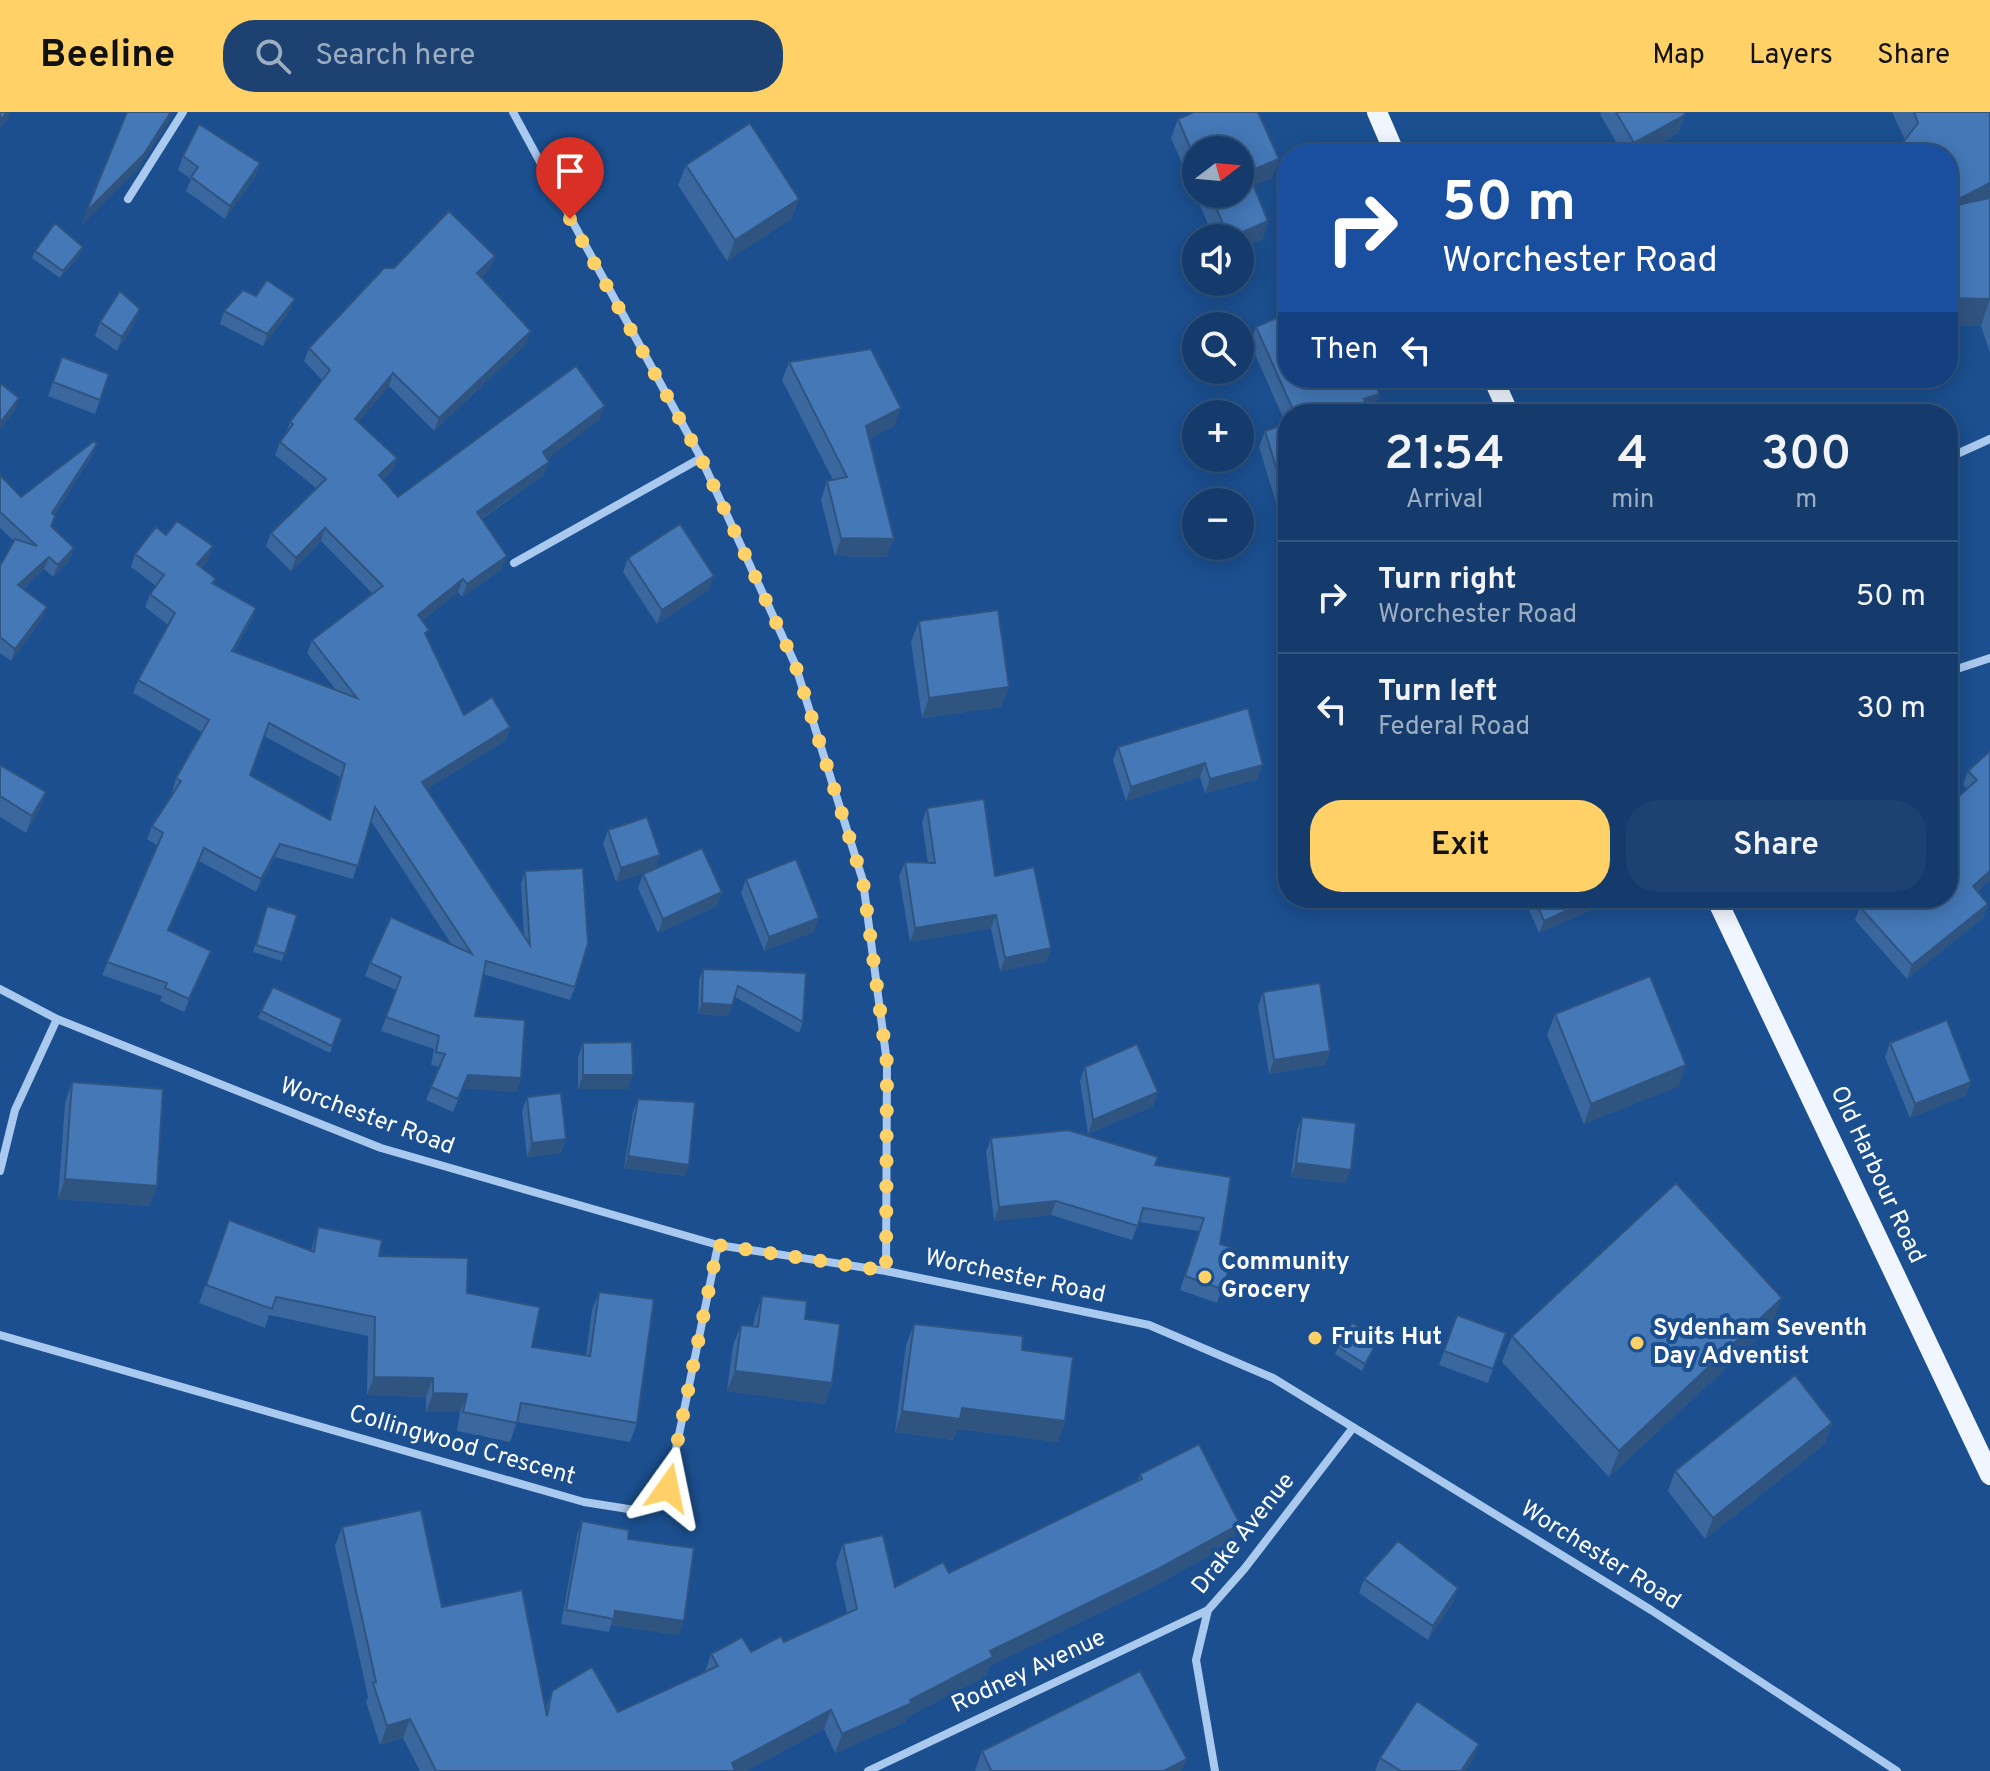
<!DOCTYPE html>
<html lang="en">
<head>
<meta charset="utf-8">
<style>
	:root { --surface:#143b6b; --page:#1d4271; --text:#f1f3f6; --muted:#9dadc1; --line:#33557e; --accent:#ffd166 }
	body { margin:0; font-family:Overpass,sans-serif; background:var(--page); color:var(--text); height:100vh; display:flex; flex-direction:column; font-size:30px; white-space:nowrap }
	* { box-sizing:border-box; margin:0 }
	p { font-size:26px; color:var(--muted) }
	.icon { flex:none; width:44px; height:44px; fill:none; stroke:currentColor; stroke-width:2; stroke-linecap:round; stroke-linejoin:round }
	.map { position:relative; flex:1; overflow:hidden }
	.sheet { position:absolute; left:1278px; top:292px; width:680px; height:504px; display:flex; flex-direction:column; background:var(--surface); border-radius:32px; box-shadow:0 4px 20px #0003,0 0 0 2px var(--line) }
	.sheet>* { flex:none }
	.banner { position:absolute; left:1278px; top:32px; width:680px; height:244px; border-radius:32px; box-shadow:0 4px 20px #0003,0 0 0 2px var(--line); background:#1a4fa0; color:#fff; overflow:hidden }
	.needle { width:52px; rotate:74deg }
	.tools { position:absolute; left:1182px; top:24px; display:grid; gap:16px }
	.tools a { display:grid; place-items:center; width:72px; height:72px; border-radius:50%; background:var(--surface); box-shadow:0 4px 20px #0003,0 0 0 2px var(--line); font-size:40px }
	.pin { position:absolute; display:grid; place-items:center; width:68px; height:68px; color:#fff; margin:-82px -34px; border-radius:50% 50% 50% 0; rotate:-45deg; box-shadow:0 0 8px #0007 }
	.pin .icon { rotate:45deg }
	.me { position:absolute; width:88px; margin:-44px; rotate:12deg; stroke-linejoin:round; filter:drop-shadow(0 0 6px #0008) }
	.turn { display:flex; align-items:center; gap:28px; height:168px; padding:0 32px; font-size:36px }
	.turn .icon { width:104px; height:104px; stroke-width:2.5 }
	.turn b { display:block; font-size:56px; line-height:68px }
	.then { display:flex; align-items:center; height:76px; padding:0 32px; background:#0003; gap:16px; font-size:30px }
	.eta { display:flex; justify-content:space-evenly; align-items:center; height:136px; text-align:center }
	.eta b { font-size:48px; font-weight:600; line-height:56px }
	.cta { display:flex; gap:16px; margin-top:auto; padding:16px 32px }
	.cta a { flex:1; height:92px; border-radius:32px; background:var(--accent); color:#111; font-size:32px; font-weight:600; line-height:92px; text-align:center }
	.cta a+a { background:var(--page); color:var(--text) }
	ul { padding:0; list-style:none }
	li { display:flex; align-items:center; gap:24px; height:112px; padding:0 32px; border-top:2px solid var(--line) }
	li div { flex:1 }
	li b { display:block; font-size:30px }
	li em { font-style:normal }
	header { display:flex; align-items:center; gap:48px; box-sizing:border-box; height:112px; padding:0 40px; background:var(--accent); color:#111 }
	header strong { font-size:38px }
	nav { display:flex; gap:44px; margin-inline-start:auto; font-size:28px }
	.search { width:560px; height:72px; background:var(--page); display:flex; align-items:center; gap:20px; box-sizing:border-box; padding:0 28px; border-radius:32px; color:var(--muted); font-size:30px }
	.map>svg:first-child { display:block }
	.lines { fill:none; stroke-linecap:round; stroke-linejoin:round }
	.street { stroke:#a9c9ee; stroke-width:8 }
	.primary { stroke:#f0f6ff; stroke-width:20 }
	.wall { fill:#3a679d; fill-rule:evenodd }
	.shaded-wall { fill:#305480 }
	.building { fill:#4478b7; stroke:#305480; stroke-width:2; fill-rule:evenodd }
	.route { stroke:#ffd166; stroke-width:14; stroke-dasharray:0 25.2 }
	.poi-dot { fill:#ffd166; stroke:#1b4f8f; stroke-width:3 }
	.labels { text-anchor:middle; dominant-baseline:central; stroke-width:8; stroke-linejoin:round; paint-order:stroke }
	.street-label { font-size:24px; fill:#fff; stroke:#1b4f8f }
	.poi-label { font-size:24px; font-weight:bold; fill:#fff; stroke:#1b4f8f; text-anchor:start }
</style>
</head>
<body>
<header>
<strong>Beeline</strong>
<div class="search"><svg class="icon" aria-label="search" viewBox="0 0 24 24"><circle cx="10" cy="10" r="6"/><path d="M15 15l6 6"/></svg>Search here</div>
<nav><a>Map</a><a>Layers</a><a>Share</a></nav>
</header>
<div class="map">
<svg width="1990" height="1659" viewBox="0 0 1990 1659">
	<rect width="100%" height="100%" fill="#1b4f8f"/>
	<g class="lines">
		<path class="street" d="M513,0L701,346L795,552L863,769L887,951L886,1159
			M128,87L183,0
			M1948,346L1990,327
			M514,451L701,346
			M1948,560L1990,546
			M0,877L57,907L381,1036L718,1133L886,1159L1149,1213L1273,1266L1651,1498L1897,1659
			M0,1059L15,998L57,907
			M0,1223L584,1390L641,1399L668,1376L718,1133
			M868,1659L1208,1498
			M1215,1659L1196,1548L1208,1498L1245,1456L1352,1317"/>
		<path class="primary" d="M1377,0L1395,42
			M1493,266L1509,302
			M1716,786L1990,1363"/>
	</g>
	<path class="wall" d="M1601,0H1684L1685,3L1678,21L1640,42H1623L1600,2Z
		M1892,0H1990V241L1981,214H1948V42L1905,28Z
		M1178,7L1279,47L1272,66L1253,73L1268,109L1262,128L1240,126H1214L1171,26ZM1196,38L1240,82H1196Z
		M183,44L260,51L255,65L225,107L186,79L191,67L178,58Z
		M686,53L799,87L791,107L727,149L678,73Z
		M35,139L80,142L60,166L32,146Z
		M495,144L490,157L481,166L526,232L434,319L389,274L358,310L397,346L392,359L383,367L398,385L600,307L547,347L544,363L482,407L502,457L462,485L458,480L422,509L427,524L464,603L510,615L506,628L427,677L524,824L521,772L525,759L575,875L570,888L483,862L475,904L521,966L516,980L463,976L453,1000L426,988L440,955L431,953L434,937L381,919L396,878L365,864L370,851L452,833L371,709L353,767L275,745L256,780L199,749L169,818L206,852L184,900L160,889L162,884L102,863L158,734L147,727L152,714L173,681L172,680L176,666L202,620L133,581L138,568L168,513L145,495L150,482L156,474L131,455L135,442L166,423L208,448L201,456L216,467L214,472L256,496L251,509L234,540L336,578L307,541L312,528L372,481L321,429L291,459L266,434L271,421L316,376L275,343L280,330L286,322L290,310L322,268L304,249L309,236L394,156ZM264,624L340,665L329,708L250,663Z
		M256,184L290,199L263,234L220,212L224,199Z
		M100,210L135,211L117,239L95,224Z
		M1256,215L1379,282L1374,298L1368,300L1369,302H1288V409L1282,410L1259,335L1265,319L1286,312L1250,231Z
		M62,245L109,262L95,302L48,284Z
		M789,250L894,314L869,327L887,445L835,444L821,388L827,369L833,368L782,268Z
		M97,332L92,344L54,403L52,415L74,436L69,449L53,465L44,457L23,477L42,507L11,549L0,541V454L14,429L0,416V363L21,385Z
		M628,446L709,478L657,512L623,460Z
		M919,509L1009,575L1001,595L922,606L911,530Z
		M1248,596L1258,667L1205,681L1200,665L1126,689L1113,648L1118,635Z
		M1990,639V768L1977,780L1988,792L1983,806L1907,867L1855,808L1860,795L1948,786V694L1967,677L1963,673L1968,659Z
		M0,653L40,697L26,721L0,705Z
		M927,696L995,764L1051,836L1046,850L1000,859L991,816L910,830L899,764L905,750L928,751L922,710Z
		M608,718L660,743L655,757L616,770L603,732Z
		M643,762L722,780L717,794L658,821L638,776Z
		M746,767L814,820L764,839L741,781Z
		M1524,786H1608L1607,791L1539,821Z
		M267,794L297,803L282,849L253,840Z
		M703,857L806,861L803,910L799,921L735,885L728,904L698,902L699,868Z
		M1263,880L1330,939L1325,953L1269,962L1258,894Z
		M261,899L342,907L330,941L258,906Z
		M1555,902L1679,974L1584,1012L1547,923Z
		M583,931L628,977H578V945Z
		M1890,931L1971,970L1966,983L1910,1006L1885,945Z
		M1085,955L1158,980L1153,994L1088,1022L1080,969Z
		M72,970L157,1074L149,1094L58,1087L65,991Z
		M527,985L566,1027L561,1041L527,1045L522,999Z
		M638,987L685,1064L624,1056L633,999Z
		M1302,1005L1346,1071L1291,1065L1297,1018Z
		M991,1026L1231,1065L1220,1132L1236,1137L1217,1191L1180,1178L1199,1119L1139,1110L1132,1128L1051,1103L994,1109L986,1040Z
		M229,1108L311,1139L318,1115L379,1144L467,1181L532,1235L586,1244L592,1198L599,1180L637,1311L630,1330L517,1310L510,1330L457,1319L460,1300H426V1285L367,1283L368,1224L269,1203L265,1216L199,1191Z
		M762,1184L805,1207L832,1271L825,1292L727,1279L733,1233L741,1213L753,1214L755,1204Z
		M1457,1203L1506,1221L1488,1271L1439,1253Z
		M914,1212L1022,1238L1065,1309L1058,1330L957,1317L953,1328L895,1320L906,1233Z
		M1772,1213L1609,1365L1502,1250L1512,1224Z
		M1379,1227L1376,1234L1362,1259L1335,1242L1338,1235Z
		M1832,1311L1825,1332L1705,1427L1668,1379L1675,1359Z
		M1140,1362L1240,1412L1233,1430L1153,1475L989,1554L986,1564L907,1605L905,1610L835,1641L824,1617L746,1659H420L403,1626L380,1633L366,1590L368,1585L335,1434L342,1415L442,1495L546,1596L552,1579L618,1600L705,1560L711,1542L751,1540L784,1530L847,1501L836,1451L843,1432L895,1475L949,1461L1137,1370Z
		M582,1409L628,1427L679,1523L611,1513L609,1520L561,1512L577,1423Z
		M1364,1467L1458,1476L1453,1490L1428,1528L1359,1481Z
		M982,1639L1182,1659H975Z
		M1380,1646H1474L1465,1659H1375Z"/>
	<path class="shaded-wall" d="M7,0H10L8,7L0,16V8Z
		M171,0H172L170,8L139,56L81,114L86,100Z
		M1685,3L1678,21L1640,42H1630L1634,31Z
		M1279,47L1272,66L1241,79L1248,60Z
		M260,51L255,65L225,107L230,94Z
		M1990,71V93L1948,115L1955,89Z
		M799,87L791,107L727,149L735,128Z
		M1268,109L1262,128L1240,137V126H1229Z
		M83,135L80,142L60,166L63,159Z
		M495,144L490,157L473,175L477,161Z
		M295,187L290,199L263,234L267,222Z
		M1949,187H1990L1981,214H1948Z
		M140,197L135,211L117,239L122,225Z
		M531,219L526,232L434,319L439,306Z
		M393,261L389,274L350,320L355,307Z
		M1379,282L1374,298L1363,302L1364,287Z
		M19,286L15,299L0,318V311Z
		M605,294L600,307L538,354L543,340Z
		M901,296L894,314L859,332L866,314Z
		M97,332L92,344L47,413L52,401Z
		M397,346L392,359L374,376L379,363Z
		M549,350L544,363L472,413L477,400Z
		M1288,394V409L1282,410Z
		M325,416L321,429L291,459L296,446Z
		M841,426L894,427L887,445L835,444Z
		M213,434L208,448L192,466L197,452Z
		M74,436L69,449L53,465L58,453Z
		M507,444L502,457L462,485L467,472Z
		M49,445L44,457L14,485L18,473Z
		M714,464L709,478L657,512L662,498Z
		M1959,465L1954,479L1948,484V475Z
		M463,467L458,480L414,516L418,503Z
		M47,495L42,507L11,549L15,537Z
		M256,496L251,509L227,552L232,539Z
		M1009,575L1001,595L922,606L929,586Z
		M510,615L506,628L418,683L422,670Z
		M1205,651L1200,665L1126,689L1131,675Z
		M1263,653L1258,667L1205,681L1210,667Z
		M46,680L40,697L26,721L32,704Z
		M280,732L275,745L256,780L261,767Z
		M204,736L199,749L163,831L168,818Z
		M660,743L655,757L616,770L621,756Z
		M1990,759V768L1968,788L1973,774Z
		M722,780L717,794L658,821L663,807Z
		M1594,786H1608L1607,791L1539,821L1544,809Z
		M1988,792L1983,806L1907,867L1912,853Z
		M996,803L991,816L910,830L915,816Z
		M819,806L814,820L764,839L769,825Z
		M1051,836L1046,850L1000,859L1005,846Z
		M211,839L206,852L184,900L189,887Z
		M702,891L732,893L728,904L698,902Z
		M1330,939L1325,953L1269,962L1274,948Z
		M1686,953L1679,974L1584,1012L1591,992Z
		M468,963L521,966L516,980L463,976L453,1000Z
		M583,963H633L628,977H578Z
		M1971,970L1966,983L1910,1006L1915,992Z
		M1158,980L1153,994L1088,1022L1093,1008Z
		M566,1027L561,1041L527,1045L532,1031Z
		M628,1044L689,1053L685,1064L624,1056Z
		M1296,1051L1351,1058L1346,1071L1291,1065Z
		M65,1067L157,1074L149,1094L58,1087Z
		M1056,1089L1051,1103L994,1109L999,1095Z
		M1782,1186L1772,1213L1609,1365L1619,1339Z
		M1379,1227L1376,1234L1362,1259L1365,1252Z
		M735,1259L832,1271L825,1292L727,1279Z
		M374,1265L433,1266L426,1285L367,1283Z
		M433,1281L467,1282L460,1300H426Z
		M962,1296L1065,1309L1058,1330L957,1317L953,1328L895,1320L902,1299Z
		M1832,1311L1825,1332L1705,1427L1713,1406Z
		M1240,1412L1233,1430L1153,1475L989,1554L986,1564L907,1605L905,1610L835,1641L842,1622L990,1539Z
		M1458,1476L1453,1490L1428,1528L1433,1514Z
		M615,1499L684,1509L679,1523L611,1513Z
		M831,1598L824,1617L746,1659H729L732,1651Z
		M410,1607L403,1626L380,1633L387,1614Z
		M1479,1632L1474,1646L1465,1659H1461Z
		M1187,1647L1182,1659H1164Z"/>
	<path class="building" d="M0,0H7L0,8Z
		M127,0H171L144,42L86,100Z
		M1194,0H1258L1279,47L1248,60L1268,109L1229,126L1210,82H1240V38H1196V49L1178,7Z
		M1616,0H1684L1685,3L1634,31Z
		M1914,0H1990V71L1955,89L1956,93L1990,86V187L1948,186V42H1894L1918,11Z
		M750,11L799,87L735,128L686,53Z
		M199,12L260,51L230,94L191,65L198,55L183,44Z
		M449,99L495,144L477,161L531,219L439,306L393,261L355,307L397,346L379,363L398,385L576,254L605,294L543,340L549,350L477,400L507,444L467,472L463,467L418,503L429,518L425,521L464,603L492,585L510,615L422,670L530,833L525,759L583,756L588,831L575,875L486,849L475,904L525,908L521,966L468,963L458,987L431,975L445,942L436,940L439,924L386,905L401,865L370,851L391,805L472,842L375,695L358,754L280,732L261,767L204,736L168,818L211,839L189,887L165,876L167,871L107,850L163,721L152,714L181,669L176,666L209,608L138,568L175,501L150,482L164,463L135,442L156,415L166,423L177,409L213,434L197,452L216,467L212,471L256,496L232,539L357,586L312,528L383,474L325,416L296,446L271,421L326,367L280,330L293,312L290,310L330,258L309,236L384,156H394ZM269,611L345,652L330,708L250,663Z
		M55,111L83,135L63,159L35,139Z
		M267,168L295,187L267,222L224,199L243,178L256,184Z
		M120,179L140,197L122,225L100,210Z
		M1288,201V266H1374L1379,282L1364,287L1369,302H1295L1256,215Z
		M871,237L901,296L866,314L894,427L841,426L827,369L847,365L789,250Z
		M62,245L109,262L100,288L53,270Z
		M0,271L19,286L0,311Z
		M1288,311V394L1265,319Z
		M94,329L97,332L52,401L55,404L51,414L74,436L58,453L49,445L18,473L47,495L15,537L0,525V454L15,427L37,434L0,400V363L21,385Z
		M680,412L714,464L662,498L628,446Z
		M1948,453L1959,465L1948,475Z
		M998,498L1009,575L929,586L919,509Z
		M1248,596L1263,653L1210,667L1205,651L1131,675L1118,635Z
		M1990,639V759L1973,774L1988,792L1912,853L1860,795L1871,786H1948V721L1953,716L1948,710V694L1977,668L1968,659Z
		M0,653L46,680L32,704L0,684Z
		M984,687L995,764L1034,755L1051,836L1005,846L996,803L915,816L905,750L935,751L927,696Z
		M647,705L660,743L621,756L608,718Z
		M702,736L722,780L663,807L643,762Z
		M796,747L819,806L769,825L746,767Z
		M1534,786H1594L1544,809Z
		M267,794L297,803L285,842L256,833Z
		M703,857L806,861L803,910L738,874L732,893L702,891Z
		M1650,864L1686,953L1591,992L1555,902Z
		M1320,871L1330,939L1274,948L1263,880Z
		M273,875L342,907L332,934L261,899Z
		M1947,908L1971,970L1915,992L1890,931Z
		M632,930L633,963H583V931Z
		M1137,932L1158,980L1093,1008L1085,955Z
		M72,970L163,977L157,1074L65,1067Z
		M561,981L566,1027L532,1031L527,985Z
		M638,987L695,990L689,1053L628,1044Z
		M1302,1005L1356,1011L1351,1058L1296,1051Z
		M1068,1018L1158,1045L1155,1053L1231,1065L1220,1132L1236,1137L1222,1177L1185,1164L1204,1106L1143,1096L1138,1114L1056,1089L999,1095L991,1026Z
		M1676,1071L1782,1186L1619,1339L1512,1224Z
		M229,1108L314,1140L318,1115L382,1128L379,1144L468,1146L467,1181L540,1195L532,1235L590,1244L599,1180L654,1187L637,1311L521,1291L517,1311L463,1300L467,1282L433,1281V1266L374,1265L375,1205L276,1185L272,1197L206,1173Z
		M762,1184L807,1189L805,1207L840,1212L832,1271L735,1259L741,1213L758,1215Z
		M1457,1203L1506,1221L1493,1257L1444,1239Z
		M1352,1211L1379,1227L1365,1252L1338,1235Z
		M914,1212L1023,1224L1022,1238L1073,1245L1065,1309L962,1296L960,1307L902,1299Z
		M1795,1263L1832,1311L1713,1406L1675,1359Z
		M1199,1332L1240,1412L1160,1456L990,1539L993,1545L910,1588L912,1591L842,1622L831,1598L732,1651L735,1659H436L410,1607L387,1614L373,1571L376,1570L342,1415L421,1398L442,1495L522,1478L547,1604L552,1579L592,1555L618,1600L718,1554L711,1542L742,1525L751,1540L781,1524L784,1530L857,1497L843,1432L883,1423L895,1475L943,1450L949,1461L1142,1367L1140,1362Z
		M582,1409L629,1418L628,1427L694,1436L684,1509L615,1499L614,1507L566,1498Z
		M1398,1429L1458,1476L1433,1514L1364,1467Z
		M1140,1559L1187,1647L1164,1659H989L991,1658L982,1639Z
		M1417,1589L1479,1632L1461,1659H1401L1380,1646Z"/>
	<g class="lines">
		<path class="route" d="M570,107L701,346L795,552L863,769L887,951L886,1159L718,1133L668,1376"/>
	</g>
	<g class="poi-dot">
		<circle cx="1205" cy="1165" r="8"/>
		<circle cx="1315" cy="1226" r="8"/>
		<circle cx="1637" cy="1231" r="8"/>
	</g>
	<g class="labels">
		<g class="street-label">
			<text transform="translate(367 1005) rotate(20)">Worchester Road</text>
			<text transform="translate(1877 1063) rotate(65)">Old Harbour Road</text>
			<text transform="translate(1015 1165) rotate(12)">Worchester Road</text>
			<text transform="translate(462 1334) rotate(16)">Collingwood Crescent</text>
			<text transform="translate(1244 1422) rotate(-51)">Drake Avenue</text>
			<text transform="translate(1600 1444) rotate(32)">Worchester Road</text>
			<text transform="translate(1029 1560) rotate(-25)">Rodney Avenue</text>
		</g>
		<g class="poi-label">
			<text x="1221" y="1151">Community<tspan x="1221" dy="28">Grocery</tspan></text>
			<text x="1653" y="1217">Sydenham Seventh<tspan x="1653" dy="28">Day Adventist</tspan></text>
			<text x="1331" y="1226">Fruits Hut</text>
		</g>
	</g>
</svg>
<div class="tools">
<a><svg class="needle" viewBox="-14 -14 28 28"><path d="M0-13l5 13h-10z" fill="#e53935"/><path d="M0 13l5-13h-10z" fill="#9dadc1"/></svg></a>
<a><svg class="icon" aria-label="sound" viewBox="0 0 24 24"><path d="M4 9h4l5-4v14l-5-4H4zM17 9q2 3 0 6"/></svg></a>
<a><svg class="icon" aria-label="search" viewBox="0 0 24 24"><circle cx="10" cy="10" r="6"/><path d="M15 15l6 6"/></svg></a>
<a>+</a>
<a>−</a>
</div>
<div class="pin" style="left:570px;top:107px;background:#d93025"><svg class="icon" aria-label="arrive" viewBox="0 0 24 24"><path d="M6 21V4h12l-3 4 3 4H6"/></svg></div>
<svg class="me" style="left:668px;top:1376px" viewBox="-20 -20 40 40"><path d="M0-17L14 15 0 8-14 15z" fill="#ffd166" stroke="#fff" stroke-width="4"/></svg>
<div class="banner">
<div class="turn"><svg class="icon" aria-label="right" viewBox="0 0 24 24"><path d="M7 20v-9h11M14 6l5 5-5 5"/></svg><div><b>50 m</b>Worchester Road</div></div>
<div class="then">Then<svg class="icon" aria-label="left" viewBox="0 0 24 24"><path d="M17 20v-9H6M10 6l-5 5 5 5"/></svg></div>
</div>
<section class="sheet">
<div class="eta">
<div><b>21:54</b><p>Arrival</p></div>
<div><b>4</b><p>min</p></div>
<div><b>300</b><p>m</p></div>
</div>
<ul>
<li><svg class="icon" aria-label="right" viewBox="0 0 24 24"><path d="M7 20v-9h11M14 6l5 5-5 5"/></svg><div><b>Turn right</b><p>Worchester Road</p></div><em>50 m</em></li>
<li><svg class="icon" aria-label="left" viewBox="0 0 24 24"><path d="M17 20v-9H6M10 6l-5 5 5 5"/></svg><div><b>Turn left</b><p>Federal Road</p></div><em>30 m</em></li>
</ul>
<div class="cta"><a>Exit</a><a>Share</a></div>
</section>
</div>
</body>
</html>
